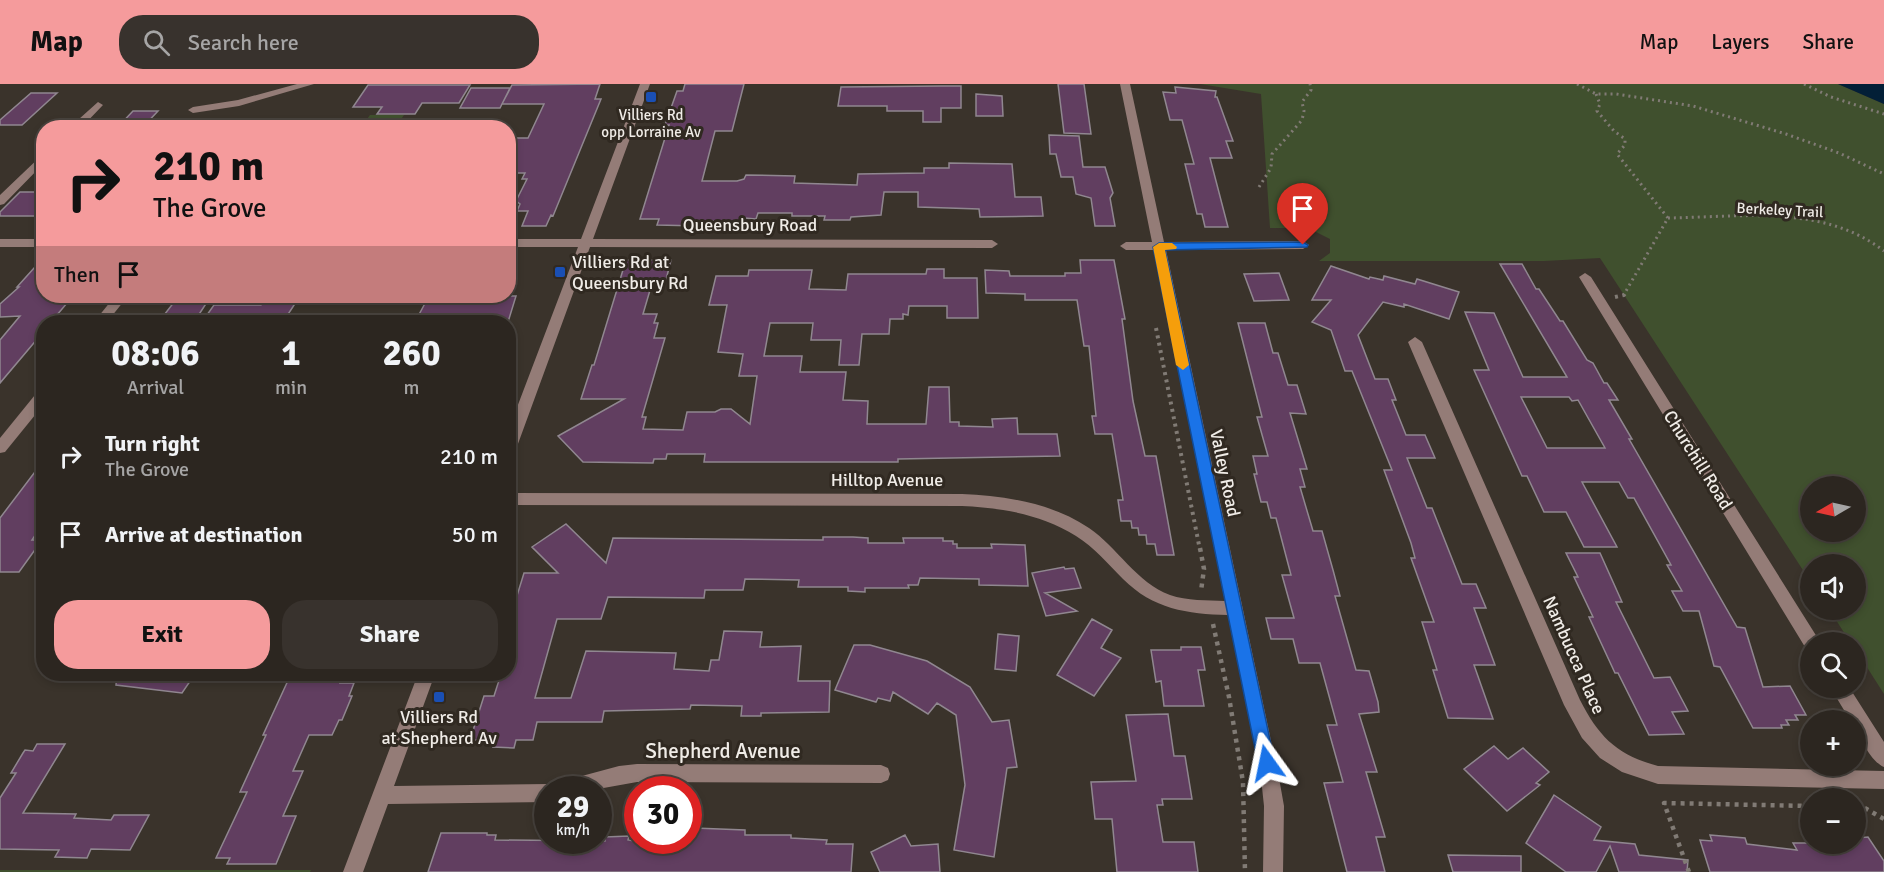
<!DOCTYPE html>
<html lang="en">
<head>
<meta charset="utf-8">
<style>
	:root { --surface:#2c2620; --page:#38322d; --text:#f1f3f6; --muted:#a6a5a5; --line:#48433e; --accent:#f59b9c }
	body { margin:0; font-family:Signika,sans-serif; background:var(--page); color:var(--text); height:100vh; display:flex; flex-direction:column; font-size:22px; white-space:nowrap }
	* { box-sizing:border-box; margin:0 }
	p { font-size:20px; color:var(--muted) }
	.icon { flex:none; width:33px; height:33px; fill:none; stroke:currentColor; stroke-width:2; stroke-linecap:round; stroke-linejoin:round }
	.map { position:relative; flex:1; overflow:hidden }
	.drawer { position:absolute; left:36px; top:231px; width:480px; height:366px; display:flex; flex-direction:column; background:var(--surface); border-radius:24px; box-shadow:0 3px 9px #0003,0 0 0 2px var(--line) }
	.drawer>* { flex:none }
	.hud { position:absolute; left:36px; top:36px; width:480px; height:183px; border-radius:24px; box-shadow:0 3px 9px #0003,0 0 0 2px var(--line); background:#f59b9c; color:#111; overflow:hidden }
	.needle { width:39px; rotate:261deg }
	.buttons { position:absolute; left:1800px; top:392px; display:grid; gap:12px }
	.buttons a { display:grid; place-items:center; width:66px; height:66px; border-radius:50%; background:var(--surface); box-shadow:0 3px 9px #0003,0 0 0 2px var(--line); font-size:30px }
	.speed { position:absolute; left:534px; top:692px; display:flex; gap:12px; font-size:30px; font-weight:700; text-align:center }
	.speed>* { display:grid; place-content:center; width:78px; height:78px; border-radius:50%; background:var(--surface); box-shadow:0 3px 9px #0003,0 0 0 2px var(--line); line-height:1 }
	.speed small { font-size:15px; font-weight:400 }
	.speed .limit { border:9px solid #d22; background:#fff; color:#111 }
	.pin { position:absolute; display:grid; place-items:center; width:51px; height:51px; color:#fff; margin:-62px -26px; border-radius:50% 50% 50% 0; rotate:-45deg; box-shadow:0 0 6px #0007 }
	.pin .icon { rotate:45deg }
	.me { position:absolute; width:66px; margin:-33px; rotate:348deg; stroke-linejoin:round; filter:drop-shadow(0 0 4px #0008) }
	.turn { display:flex; align-items:center; gap:21px; height:126px; padding:0 18px; font-size:27px }
	.turn .icon { width:78px; height:78px; stroke-width:2.5 }
	.turn b { display:block; font-size:42px; line-height:51px }
	.then { display:flex; align-items:center; height:57px; padding:0 18px; background:#0003; gap:12px; font-size:22px }
	.eta { display:flex; justify-content:space-evenly; align-items:center; height:102px; text-align:center }
	.eta b { font-size:36px; font-weight:800; line-height:42px }
	.cta { display:flex; gap:12px; margin-top:auto; padding:12px 18px }
	.cta a { flex:1; height:69px; border-radius:24px; background:var(--accent); color:#111; font-size:24px; font-weight:800; line-height:69px; text-align:center }
	.cta a+a { background:var(--page); color:var(--text) }
	ul { padding:0; list-style:none }
	li { display:flex; align-items:center; gap:18px; height:78px; padding:0 18px }
	li div { flex:1 }
	li b { display:block; font-size:22px }
	li em { font-style:normal }
	header { display:flex; align-items:center; gap:36px; box-sizing:border-box; height:84px; padding:0 30px; background:var(--accent); color:#111 }
	header strong { font-size:28px }
	nav { display:flex; gap:33px; margin-inline-start:auto; font-size:21px }
	.search { width:420px; height:54px; background:var(--page); display:flex; align-items:center; gap:15px; box-sizing:border-box; padding:0 21px; border-radius:24px; color:var(--muted); font-size:22px }
	.map>svg:first-child { display:block }
	.green { fill:#40502e; fill-rule:evenodd }
	.water { fill:#031f37 }
	.building { fill:#613e60; stroke:#908790; stroke-width:1.5; fill-rule:evenodd }
	.lines { fill:none; stroke-linecap:round; stroke-linejoin:round }
	.path-far2 { stroke:#817b75; stroke-width:3; stroke-dasharray:2 4; stroke-linecap:butt }
	.path-far1 { stroke:#817b75; stroke-width:4; stroke-dasharray:3 4.5; stroke-linecap:butt }
	.path { stroke:#817b75; stroke-width:4.5; stroke-dasharray:4 5; stroke-linecap:butt }
	.minor { fill:#947c77; fill-rule:evenodd }
	.route { fill:#1a73e8; stroke:#114b97; stroke-width:1.5 }
	.slow { fill:#f59e0b }
	.transit-dot { fill:#1a4fb4; stroke:#302921; stroke-width:2 }
	.labels { text-anchor:middle; dominant-baseline:central; stroke-width:6; stroke-linejoin:round; paint-order:stroke }
	.far-poi-label { font-size:15px; fill:#f0ece7; stroke:#302921 }
	.far-street-label { font-size:15px; fill:#f0ece7; stroke:#302921 }
	.street-label { font-size:18px; fill:#f0ece7; stroke:#302921 }
	.poi-label { font-size:18px; fill:#f0ece7; stroke:#302921; text-anchor:start }
	.near-street-label { font-size:21px; fill:#f0ece7; stroke:#302921 }
</style>
</head>
<body>
<header>
<strong>Map</strong>
<div class="search"><svg class="icon" aria-label="search" viewBox="0 0 24 24"><circle cx="10" cy="10" r="6"/><path d="M15 15l6 6"/></svg>Search here</div>
<nav><a>Map</a><a>Layers</a><a>Share</a></nav>
</header>
<div class="map">
<svg width="1884" height="788" viewBox="0 0 1884 788">
	<rect width="100%" height="100%" fill="#3a332b"/>
	<path class="green" d="M1200,0H1838L1884,20V610L1856,566V558H1850L1829,525H1856V480H1810V497L1600,174L1544,177H1319L1330,169V155L1308,144H1270L1261,10ZM1810,402H1856V447H1810Z
		M370,31H404L396,43H361Z
		M0,786H311L310,788H0Z"/>
	<path class="water" d="M1838,0H1884V20Z"/>
	<path class="building" d="M600,0L595,15H601L553,132L551,131L546,142H522L528,127H517L520,120L516,117L527,95H522L525,89H508V70L516,54H528L544,20H502L512,1Z
		M685,0H744L732,47H715L702,97H737L744,95L746,91L795,92L794,99L857,101L858,90L924,89V84H949V79L1012,80L1015,113H1041L1043,132L980,133L979,125L918,123V108H884L881,131L851,133L850,136H824L825,132H792V129H758L756,135L745,134V137H702L700,142L657,141L659,135H640L669,41H665L677,7H683Z
		M1058,0H1084L1091,50L1064,49Z
		M368,1H470L459,19H422L415,30H377L382,23H353Z
		M942,2H961V24H941V38H923V27H887V22H838L841,3Z
		M1175,3L1216,7L1215,13H1217L1233,57H1226L1232,74H1210L1228,143H1205L1202,130H1197L1185,80H1194L1182,36H1170L1163,8L1176,9Z
		M471,4H510L500,24H460Z
		M31,9H57L22,41H0V36Z
		M976,10L1002,12L1003,32H976Z
		M133,27H158L142,44H117Z
		M1049,51L1079,52L1083,83H1105L1113,109L1110,114L1115,142H1095L1091,114L1076,110L1073,93H1061L1056,70H1050Z
		M20,108H44V132H0V128Z
		M44,173V212H73L51,238H44V247L0,299V256L20,232L0,233V220L19,203H17Z
		M626,176H671L666,196H653L643,230H657L654,239H658L654,254H665L642,333H646L643,345L683,346L687,328H715L721,325H731L750,340L757,292H739L743,270L718,268L727,221H709L716,192H748L749,186H812L809,205L846,206L848,190H926L927,185H944V194H977L978,234H947V222H909L908,231L903,230V235H890L889,250H862L859,281H839L841,256H811L813,239H770L764,272H802L800,288H846L843,316L868,317L867,340H926L929,303H949L950,338H959V342L993,343L992,335L1017,334L1018,350H1057L1060,372L898,375V378H704L705,370H667L666,375H654L653,379L583,378L558,352L624,315H581L592,281H594Z
		M1080,176H1114L1125,235H1122L1133,317L1145,372H1156L1174,471H1157L1155,460H1147L1146,451H1139L1138,444H1132L1131,437H1121L1118,416H1123L1112,350H1095L1092,332H1096L1089,262H1084L1077,216H1025V210L986,209L985,186L1009,187L1010,192H1065V189H1081Z
		M1500,180H1522L1536,205H1539L1560,237H1563L1587,276L1593,279L1604,299H1607L1618,316H1609L1632,355H1629L1737,543L1745,544L1763,603L1790,602L1806,631H1795L1798,636H1786L1789,641H1781L1782,644H1753L1720,583L1714,582L1699,527H1683L1672,507H1682L1667,481H1671L1634,414H1628L1619,398H1582L1617,463H1584L1566,428H1544L1527,392H1522L1474,286H1489L1465,228L1494,229L1523,293H1567ZM1521,313H1569L1572,317L1578,316L1605,364H1547Z
		M1331,182L1369,195L1370,193L1383,196L1384,192L1415,200L1417,195L1459,208L1449,235L1404,220V223L1383,218L1358,251L1375,295H1388L1396,316H1392L1406,351H1425L1435,374H1407L1427,424H1432L1462,500H1476L1486,524H1474L1495,581H1474L1493,635L1448,634L1433,586H1437L1422,538H1434L1411,474H1415L1411,459L1384,386H1392L1352,287H1345L1331,246L1312,238L1331,216H1312Z
		M1279,189L1289,216L1254,217L1244,190Z
		M211,212L196,235H161L178,213Z
		M267,212H300L283,238H202L214,221H261Z
		M429,212H516L508,238H415Z
		M1238,239H1265L1273,269H1278L1288,301H1297L1306,330L1290,329L1307,385H1300L1305,403H1300L1313,447H1322L1333,486L1340,512H1335L1356,586L1369,587L1378,618L1379,628L1359,630L1377,688H1366L1385,753H1376L1385,788H1347L1324,699L1343,698L1327,641H1337L1320,579H1299L1293,555H1271L1266,534H1294L1282,491H1291L1276,434H1271L1267,418H1261L1254,390H1257L1253,372H1268L1257,333H1262Z
		M44,376V438L32,456H42L19,488H0V434Z
		M566,440L606,479L613,454L823,456V453H853L868,454V459H904L903,454H943V457H953V460H957V464H992L991,460L1025,461L1028,502L979,501V495L920,494L918,501H908L909,504H865V508L848,507V503H798L799,496L745,495L743,506H705L704,514L608,513L601,535H557L535,614H571L586,567L676,569L674,585L709,587L711,576H719L724,547L762,548L760,563L801,562L798,597H830L829,628L761,629V632H741L742,622L691,621L690,625L604,627L602,638H537L533,656H516L514,664L493,663L495,656H470L484,612H494L501,590H508V553L516,531H511L524,489H558L532,463Z
		M1566,469H1600L1622,518H1616L1654,594L1670,593L1688,627L1672,628L1684,650L1649,651L1618,589H1615L1589,533H1593L1574,493H1578Z
		M1064,483L1065,485L1074,484L1081,504L1045,509L1077,527L1046,532L1032,489Z
		M1092,535L1112,546L1101,564L1121,574L1094,612L1057,591Z
		M998,550L1019,552L1016,587L995,585Z
		M854,561H870L927,577L970,603L992,638L1009,636L1017,683L1007,684L994,773L954,766L965,701L956,631L937,619L928,630L893,608L890,617L878,614L876,618L835,606Z
		M1181,563H1201L1205,586H1198L1204,622H1164L1161,597L1156,598L1151,566H1181Z
		M117,590H195L182,609L116,601Z
		M291,590H344L340,599H354L349,612H352L342,636H339L332,651H309L293,687H303L283,732H296L276,780H227L230,774H216L247,708H240L266,651H263Z
		M1168,630L1174,672H1185L1192,715H1162L1163,721H1157L1163,758H1194L1198,788H1117L1112,735H1095L1091,698L1136,697L1126,631Z
		M37,660H65L23,729L76,730L74,734L111,736L114,731H149L130,766L91,765L87,774L55,773L59,766L0,765V714L16,689H11L23,669L25,666L33,667Z
		M1494,662L1508,675L1523,664L1549,688L1536,699L1540,701L1507,727L1464,685Z
		M1554,711L1601,743L1594,756L1635,760L1639,771L1688,776L1687,788H1619L1610,762L1596,788H1566L1526,759Z
		M694,744L745,746V751H791V754L827,756L826,760H853L851,788H428L441,749H487V751H496L495,756L605,757V753L629,752L628,756L640,758L678,757L688,756V750H693Z
		M905,751L911,762L938,760L940,788H880L871,768Z
		M1710,751L1745,754L1747,760L1797,766L1793,759H1856V754L1868,753L1884,777V788H1710L1700,756L1712,757Z
		M1448,771L1521,772V788H1453Z"/>
	<g class="lines">
		<path class="path-far2" d="M1577,0L1596,10H1616L1693,22L1786,50L1839,69L1884,90
			M1804,0L1831,13L1884,30
			M1596,10L1600,20L1597,27L1614,47L1625,55V61L1617,70L1668,134L1626,207
			M1259,103L1271,84L1272,70L1302,36L1304,27L1302,18L1311,6L1310,0
			M1668,134C1741,133 1823,120 1884,167"/>
		<path class="path-far1" d="M1615,213L1624,211L1627,206
			M1156,244L1200,466"/>
		<path class="path" d="M1200,464L1204,485L1201,507
			M1213,540L1229,613L1243,698L1245,788
			M1856,723H1863L1884,735
			M1689,788L1664,719L1810,722"/>
		<path class="minor" d="M297,0H314L239,22L193,29L188,26L193,23L238,16Z
			M640,0H650L593,155L992,156L998,160L992,164L590,163L515,368L508,373V347L578,163H508V155H581Z
			M1120,0H1130L1164,158L1303,157L1309,161L1303,165L1166,166L1279,694L1284,722L1283,788H1263L1264,722L1261,694L1228,531C1187,530 1153,525 1123,495C1108,480 1094,463 1076,452C1041,430 1002,424 962,422L508,421V409L962,410C1006,412 1052,419 1089,444C1117,463 1137,499 1170,511C1187,517 1207,516 1225,517L1154,166H1126L1120,162L1126,158H1152Z
			M98,18L103,21L81,44H69Z
			M44,69V79L4,120L0,121V111Z
			M0,155H44V163H0Z
			M1585,189L1591,193L1817,553L1820,558H1810V565L1805,563L1579,193Z
			M115,212H128L107,238H94Z
			M1415,253L1422,258L1580,616C1599,653 1617,671 1658,682L1884,687V705L1658,700L1622,688L1600,674L1582,654L1564,621L1408,258Z
			M44,305V320L5,368L0,369V354L39,306Z
			M418,590H435L394,702L548,700L556,705H548V718L388,720L363,788H343Z
			M1830,603H1849L1884,658V683C1871,678 1856,650 1856,636H1850Z
			M637,680L881,681L888,684L890,690L888,696L881,699L637,698L598,705H558L560,699L567,696L619,682Z"/>
	</g>
	<path class="route" d="M1303,158L1308,161L1307,163L1165,166L1275,679L1273,684L1267,687L1261,684L1258,679L1153,163L1159,159Z"/>
	<path class="slow" d="M1159,159H1172L1177,163L1176,165L1165,166L1189,281L1183,286L1176,281L1153,163Z"/>
	<g class="transit-dot">
		<rect x="645" y="7" width="12" height="12" rx="3"/>
		<rect x="554" y="182" width="12" height="12" rx="3"/>
		<rect x="433" y="607" width="12" height="12" rx="3"/>
	</g>
	<g class="labels">
		<g class="far-poi-label">
			<text x="651" y="31">Villiers Rd<tspan x="651" dy="17">opp Lorraine Av</tspan></text>
		</g>
		<g class="far-street-label">
			<text transform="translate(1780 126) rotate(3)">Berkeley Trail</text>
		</g>
		<g class="street-label">
			<text x="750" y="141">Queensbury Road</text>
			<text transform="translate(1698 376) rotate(58)">Churchill Road</text>
			<text transform="translate(1225 389) rotate(78)">Valley Road</text>
			<text x="887" y="396">Hilltop Avenue</text>
			<text transform="translate(1574 571) rotate(66)">Nambucca Place</text>
		</g>
		<g class="poi-label">
			<text x="572" y="178">Villiers Rd at<tspan x="572" dy="21">Queensbury Rd</tspan></text>
			<text x="439" y="633" text-anchor="middle">Villiers Rd<tspan x="439" dy="21">at Shepherd Av</tspan></text>
		</g>
		<g class="near-street-label">
			<text x="723" y="667">Shepherd Avenue</text>
		</g>
	</g>
</svg>
<div class="buttons">
<a><svg class="needle" viewBox="-14 -14 28 28"><path d="M0-13l5 13h-10z" fill="#e53935"/><path d="M0 13l5-13h-10z" fill="#a6a5a5"/></svg></a>
<a><svg class="icon" aria-label="sound" viewBox="0 0 24 24"><path d="M4 9h4l5-4v14l-5-4H4zM17 9q2 3 0 6"/></svg></a>
<a><svg class="icon" aria-label="search" viewBox="0 0 24 24"><circle cx="10" cy="10" r="6"/><path d="M15 15l6 6"/></svg></a>
<a>+</a>
<a>−</a>
</div>
<div class="speed"><div>29<small>km/h</small></div><div class="limit">30</div></div>
<div class="pin" style="left:1303px;top:161px;background:#d93025"><svg class="icon" aria-label="arrive" viewBox="0 0 24 24"><path d="M6 21V4h12l-3 4 3 4H6"/></svg></div>
<svg class="me" style="left:1267px;top:679px" viewBox="-20 -20 40 40"><path d="M0-17L14 15 0 8-14 15z" fill="#1a73e8" stroke="#fff" stroke-width="4"/></svg>
<div class="hud">
<div class="turn"><svg class="icon" aria-label="right" viewBox="0 0 24 24"><path d="M7 20v-9h11M14 6l5 5-5 5"/></svg><div><b>210 m</b>The Grove</div></div>
<div class="then">Then<svg class="icon" aria-label="arrive" viewBox="0 0 24 24"><path d="M6 21V4h12l-3 4 3 4H6"/></svg></div>
</div>
<section class="drawer">
<div class="eta">
<div><b>08:06</b><p>Arrival</p></div>
<div><b>1</b><p>min</p></div>
<div><b>260</b><p>m</p></div>
</div>
<ul>
<li><svg class="icon" aria-label="right" viewBox="0 0 24 24"><path d="M7 20v-9h11M14 6l5 5-5 5"/></svg><div><b>Turn right</b><p>The Grove</p></div><em>210 m</em></li>
<li><svg class="icon" aria-label="arrive" viewBox="0 0 24 24"><path d="M6 21V4h12l-3 4 3 4H6"/></svg><div><b>Arrive at destination</b></div><em>50 m</em></li>
</ul>
<div class="cta"><a>Exit</a><a>Share</a></div>
</section>
</div>
</body>
</html>
